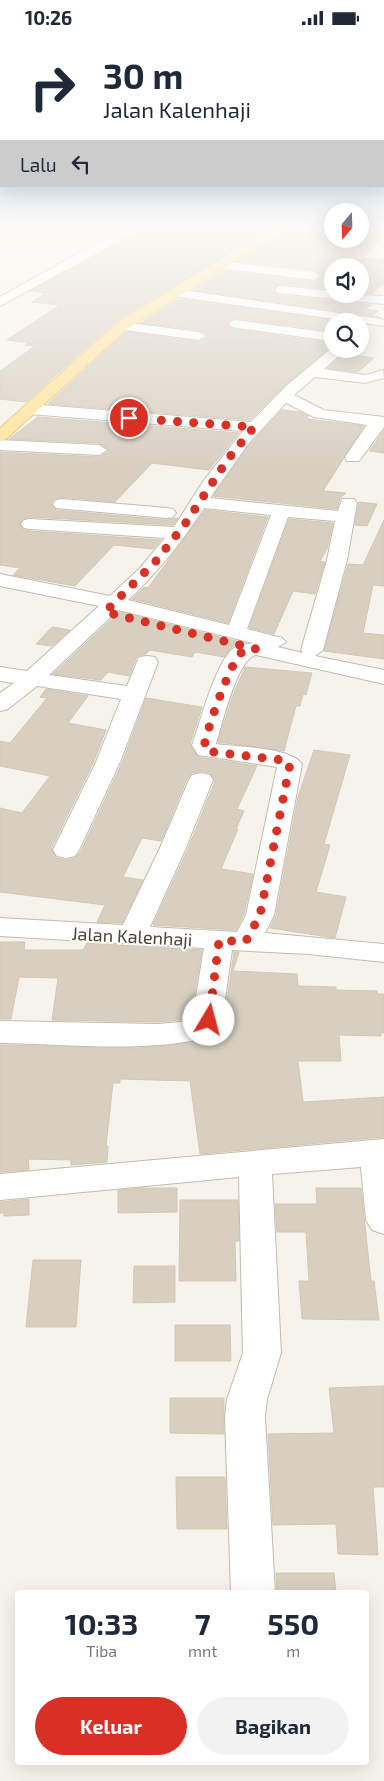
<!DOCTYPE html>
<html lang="id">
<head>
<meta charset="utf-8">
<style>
	:root { --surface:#fff; --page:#f2f2f3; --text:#1f2937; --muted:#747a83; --accent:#d93025 }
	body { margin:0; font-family:"Exo 2",sans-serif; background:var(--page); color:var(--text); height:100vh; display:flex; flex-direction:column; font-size:19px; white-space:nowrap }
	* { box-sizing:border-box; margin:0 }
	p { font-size:16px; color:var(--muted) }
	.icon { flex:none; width:28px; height:28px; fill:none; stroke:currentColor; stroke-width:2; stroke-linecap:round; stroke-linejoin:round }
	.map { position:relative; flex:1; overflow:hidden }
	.drawer { position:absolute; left:15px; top:1555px; width:354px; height:175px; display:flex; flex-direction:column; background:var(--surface); border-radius:5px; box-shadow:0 5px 20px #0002 }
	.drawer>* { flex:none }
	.top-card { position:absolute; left:0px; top:0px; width:385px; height:152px; box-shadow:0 5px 20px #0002; background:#fff; color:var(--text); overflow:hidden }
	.needle { width:32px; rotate:199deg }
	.buttons { position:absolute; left:324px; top:168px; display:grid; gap:10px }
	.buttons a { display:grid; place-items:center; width:45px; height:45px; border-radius:50%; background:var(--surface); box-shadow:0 5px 20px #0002; font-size:25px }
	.pin { position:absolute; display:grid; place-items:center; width:42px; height:42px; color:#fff; margin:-21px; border:2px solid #fff; border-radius:50%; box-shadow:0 1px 5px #0007 }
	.me { position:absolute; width:55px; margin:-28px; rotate:8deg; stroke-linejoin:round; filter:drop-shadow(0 0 4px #0008) }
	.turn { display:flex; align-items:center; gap:18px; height:105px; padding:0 20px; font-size:22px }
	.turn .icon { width:65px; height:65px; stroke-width:2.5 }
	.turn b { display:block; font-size:35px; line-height:42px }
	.then { display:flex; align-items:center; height:48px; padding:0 20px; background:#0003; gap:10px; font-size:19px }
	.eta { display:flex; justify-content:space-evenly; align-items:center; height:85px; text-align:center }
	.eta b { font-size:30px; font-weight:700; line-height:35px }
	.cta { display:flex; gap:10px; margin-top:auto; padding:10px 20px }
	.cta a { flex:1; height:58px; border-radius:30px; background:var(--accent); color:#fff; font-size:20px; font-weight:700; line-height:58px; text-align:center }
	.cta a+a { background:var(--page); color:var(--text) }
	.status { display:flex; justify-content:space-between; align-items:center; height:35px; padding:0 25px; background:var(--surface); direction:ltr }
	.status svg { height:14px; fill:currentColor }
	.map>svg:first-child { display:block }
	.building { fill:#d8cfc1; stroke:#d3c7b4 }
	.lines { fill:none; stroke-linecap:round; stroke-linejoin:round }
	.minor-casing { stroke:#c2bbae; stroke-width:2 }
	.major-casing { stroke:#e6c16a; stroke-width:2 }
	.minor { fill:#fff; fill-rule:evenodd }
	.major { fill:#ffe39c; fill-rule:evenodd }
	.route { stroke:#d93025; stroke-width:9; stroke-dasharray:0 16.2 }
	.labels { text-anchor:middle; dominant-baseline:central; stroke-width:4; stroke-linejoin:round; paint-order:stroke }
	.street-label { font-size:18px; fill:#4b4439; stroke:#fff }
</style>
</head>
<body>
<div class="status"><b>10:26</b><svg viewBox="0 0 49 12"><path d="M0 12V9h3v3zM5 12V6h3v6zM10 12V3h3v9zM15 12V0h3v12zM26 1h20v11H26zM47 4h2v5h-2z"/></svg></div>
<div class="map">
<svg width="384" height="1746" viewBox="0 0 384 1746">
	<rect width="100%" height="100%" fill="#f6f3ec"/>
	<path class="building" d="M172,190H274L116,286L26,367L0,364V336L35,311L25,310L28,308L7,305L60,270L32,267L46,258L31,256L145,194L154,191L171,194Z
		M295,190H332V204H360V193L384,195V201L362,223L384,225V248L372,259L360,258V231H332V254L281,249L273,254L277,260L372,270L365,274L379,276L371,281L380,282L193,255L224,236L315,247L322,240L314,235L239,226Z
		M179,264L337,286H332V296L236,283L231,284L227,288L231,294L332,308V311L285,350L250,385L48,369L126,297L199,307L207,303V299L199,295L141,288Z
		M349,314H356L347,319L374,323L358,337L328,333Z
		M282,375L300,377L308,381L307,384L364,391L323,456L346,458L340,463L337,474L213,461L249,410Z
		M38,382L239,398L209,435L152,428L115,467L62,462L54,464L51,469L56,475L167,485L178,483L173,490L30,482L22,484L20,490L24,495L30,496L161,505L153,514L114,510L75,551L13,540L20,533L0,530V417L99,422L109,416L99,408L9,404Z
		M384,395V418L369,416Z
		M359,467L377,469L367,491L355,490Z
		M205,475L268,482L228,588L132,564L144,552L148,553Z
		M289,484L333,488L327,514L320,526L325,527L315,559L293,556L274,599L249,593Z
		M384,485V551L373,550L363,598L384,600V624L324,616L348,529L363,530Z
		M119,577L244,608L233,611L224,622L195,617L192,622L150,615L146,619L137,621L129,641L108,637L101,645L53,639Z
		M52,592L70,595L52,611L36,609Z
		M245,632L312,638L306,660L303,659L300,671H296L284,716L218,707L233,660Z
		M46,654L88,661L68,688L106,695L94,726L51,814L57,823L66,825L75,823L81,816L122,728L146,663L202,672L190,709L198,722L257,731L237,774L244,776L236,794H238L221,834L253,839L244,879L236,895L153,890L187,816L215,746L210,738L201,736L192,738L187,744L161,806L142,803L123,842L143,845L122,888L97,887L105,870L0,857V773L22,778L50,741L0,731V706L10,708L47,663L40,662Z
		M314,715L350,720L324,809L330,810L316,857L346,862L335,903L270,893L276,880L298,762Z
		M0,907H25L24,915H83L87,908L202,915L190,984L158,987L52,985L58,943L19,942L11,984H0Z
		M234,917H239L233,936L297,939L298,951L336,952V955L377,956V959H384V998H381V1001L339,1000L341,1026H298L303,1067L384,1062V1102L200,1119L190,1046L120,1044V1048H113L106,1111H108L107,1127L71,1130V1125L28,1124L29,1135L0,1137V1010L138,1013L192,1008L217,1002L223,993Z
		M143,1153H177V1177L118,1178V1155Z
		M316,1153H361L371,1246H374L379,1285L302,1284L299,1246H309L306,1197H277L275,1169H317Z
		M29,1164V1180L4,1181V1178H0V1167Z
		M180,1165H238L239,1206H235L236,1246H179Z
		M33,1225H81L76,1292H26Z
		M134,1231H175V1267L133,1268Z
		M175,1290H230L231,1326H175Z
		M384,1351V1452H373L378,1520L338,1519L336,1489L273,1490L268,1399L334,1398L329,1353Z
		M170,1363H224V1399L170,1398Z
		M176,1442H225L227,1494H177Z
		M276,1538H334L336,1558H277Z"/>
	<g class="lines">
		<g class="minor-casing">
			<path id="minor" d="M134,190H149L0,271V262L95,209Z
				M221,226L314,237L320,241L314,245L217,233L215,230Z
				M281,251L332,256V259L384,261V269L277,258L275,255L277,252Z
				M176,254L380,284L384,285V291L172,261L170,258Z
				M236,285L332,298V306L231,292L229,289L231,286Z
				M122,287L199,297L206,301L199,305L117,294L115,291L117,288Z
				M332,313L347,314L324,334L365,340L383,335L384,343L365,348L315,342L294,360L324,375L384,382V392L359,426H347L345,422L367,390L314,382L286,368L248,409L210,463L338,476L342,464H354L357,468L347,525L323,615L315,621L384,635V649L256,620C237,623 222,691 216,709C236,712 291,712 302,729L274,880L265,898L384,909V927L308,919L232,915L221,993L217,1000C153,1019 67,1009 0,1008V986L158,989L192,986L204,913L0,901V883L123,890L159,815L189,745L192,740L201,738L210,740L213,745L185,815L150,892L237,897L246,880L277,732L198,720L192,710C200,688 216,625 234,613C239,610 248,609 253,608L118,575L49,640L127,651L139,622L147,621L155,622L158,627L120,727L79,815L75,821L66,823L57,821L53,815L96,727L121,664L37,651L8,674L0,676V658L14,648L0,646V632L27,636L99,571L0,551V539L110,561L140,533L165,503L30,494L24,493L21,489L24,485L30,484L174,492L204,445L243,396L29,379L21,374L29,369L251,387L286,351ZM204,473L271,480L229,590L128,565C158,537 182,507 204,473ZM288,482L335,486L327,525L301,615L303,618L278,612L286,607L282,603L247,594Z
				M0,405L99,410L107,415L99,420L0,415Z
				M62,464L167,473L173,474L176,478L173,482L167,483L56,473L53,469L56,465Z
				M384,1104V1199L372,1195L366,1185L361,1132L272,1139L281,1318L267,1364L265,1382L275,1558H231L225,1382L227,1364L243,1318L239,1142L0,1165V1139Z"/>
		</g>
		<g class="major-casing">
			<path id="major" d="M279,190H293L127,294L6,404L0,406V393L117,288L261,199Z"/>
		</g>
		<use href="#minor" class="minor"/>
		<use href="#major" class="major"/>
	</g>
	<linearGradient id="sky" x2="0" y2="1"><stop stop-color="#8fc1ec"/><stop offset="0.44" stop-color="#fbfaf6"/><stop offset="1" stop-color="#fbfaf6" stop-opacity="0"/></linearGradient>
	<rect width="384" height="435" fill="url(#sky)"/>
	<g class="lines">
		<path class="route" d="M129,383L254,392L228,424L185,489L156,526L105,577L256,614C251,615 245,615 241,618C231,626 205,699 204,713L213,717L282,725L290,729L260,880L246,906H219L209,985"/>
	</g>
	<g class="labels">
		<g class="street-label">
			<text transform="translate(132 901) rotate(3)">Jalan Kalenhaji</text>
		</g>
	</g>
</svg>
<div class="buttons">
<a><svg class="needle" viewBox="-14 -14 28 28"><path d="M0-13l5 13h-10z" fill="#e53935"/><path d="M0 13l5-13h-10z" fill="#747a83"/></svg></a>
<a><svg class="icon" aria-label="sound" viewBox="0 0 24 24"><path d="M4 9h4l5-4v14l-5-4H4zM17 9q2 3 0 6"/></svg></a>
<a><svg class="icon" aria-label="search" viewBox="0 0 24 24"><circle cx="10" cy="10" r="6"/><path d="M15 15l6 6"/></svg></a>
</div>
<div class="pin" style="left:129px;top:383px;background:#d93025"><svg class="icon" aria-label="arrive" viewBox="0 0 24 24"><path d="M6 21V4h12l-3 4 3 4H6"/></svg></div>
<svg class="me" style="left:209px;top:985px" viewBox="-20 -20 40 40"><circle r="19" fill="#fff"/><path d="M0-13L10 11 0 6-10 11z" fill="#d93025"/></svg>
<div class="top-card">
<div class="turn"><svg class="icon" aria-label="right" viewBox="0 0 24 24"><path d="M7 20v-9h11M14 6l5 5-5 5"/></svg><div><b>30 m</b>Jalan Kalenhaji</div></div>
<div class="then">Lalu<svg class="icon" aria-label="left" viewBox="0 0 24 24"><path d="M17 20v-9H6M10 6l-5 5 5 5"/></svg></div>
</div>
<section class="drawer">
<div class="eta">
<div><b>10:33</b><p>Tiba</p></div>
<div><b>7</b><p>mnt</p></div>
<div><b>550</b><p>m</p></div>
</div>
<div class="cta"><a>Keluar</a><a>Bagikan</a></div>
</section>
</div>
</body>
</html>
